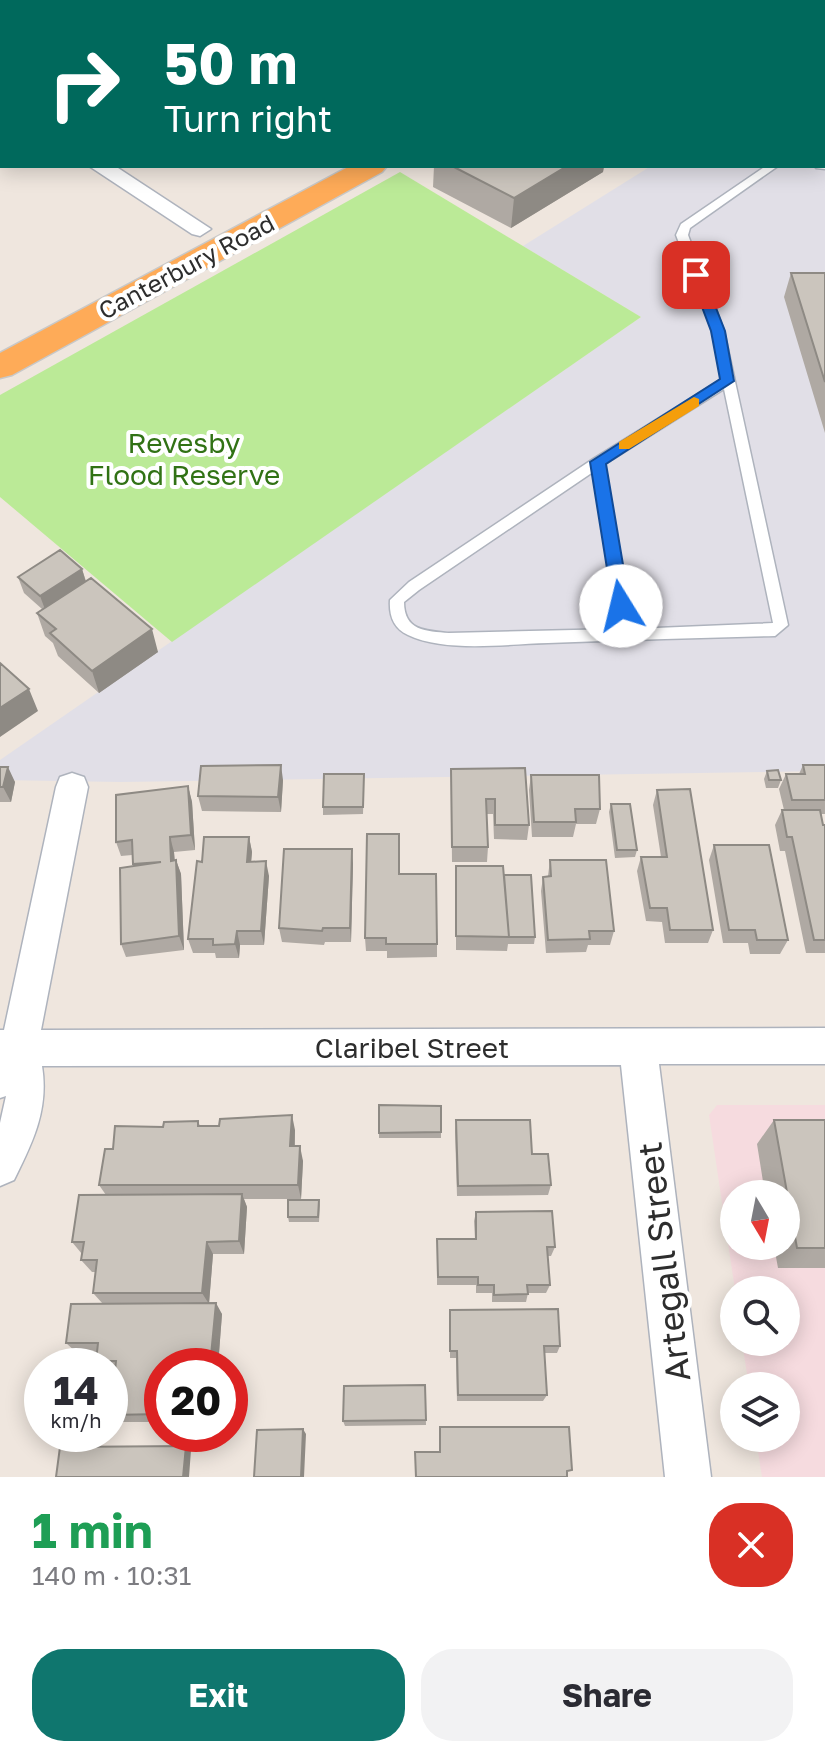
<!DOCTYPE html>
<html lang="en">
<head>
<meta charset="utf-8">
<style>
	:root { --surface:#fff; --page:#f2f2f3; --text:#2b2b33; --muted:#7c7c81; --accent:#0f766e }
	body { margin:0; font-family:"Golos Text",sans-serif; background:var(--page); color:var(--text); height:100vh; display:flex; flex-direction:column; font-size:30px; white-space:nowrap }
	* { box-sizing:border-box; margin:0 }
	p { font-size:26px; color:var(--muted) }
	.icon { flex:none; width:44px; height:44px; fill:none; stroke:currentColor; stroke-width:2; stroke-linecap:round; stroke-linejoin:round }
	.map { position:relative; height:1477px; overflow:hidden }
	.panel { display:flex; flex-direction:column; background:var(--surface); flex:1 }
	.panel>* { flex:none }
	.guide { position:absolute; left:0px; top:0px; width:826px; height:168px; box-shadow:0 4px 20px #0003; background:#00695c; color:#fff; overflow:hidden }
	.needle { width:52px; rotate:170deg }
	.buttons { position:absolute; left:720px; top:1180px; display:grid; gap:16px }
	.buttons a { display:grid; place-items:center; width:80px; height:80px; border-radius:50%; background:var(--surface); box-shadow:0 4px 20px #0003; font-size:40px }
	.speed { position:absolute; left:24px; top:1348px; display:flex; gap:16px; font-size:40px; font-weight:700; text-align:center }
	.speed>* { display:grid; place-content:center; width:104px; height:104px; border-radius:50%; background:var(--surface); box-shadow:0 4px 20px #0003; line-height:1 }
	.speed small { font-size:20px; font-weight:400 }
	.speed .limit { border:12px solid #d22; background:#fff; color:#111 }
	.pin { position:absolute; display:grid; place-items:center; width:68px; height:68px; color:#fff; margin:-34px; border-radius:16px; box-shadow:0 4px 12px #0006 }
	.me { position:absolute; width:88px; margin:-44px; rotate:351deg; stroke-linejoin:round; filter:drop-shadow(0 0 6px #0008) }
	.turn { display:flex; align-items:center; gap:28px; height:168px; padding:0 32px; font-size:36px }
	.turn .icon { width:104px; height:104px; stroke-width:2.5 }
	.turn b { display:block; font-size:56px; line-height:68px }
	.round { display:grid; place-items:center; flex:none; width:84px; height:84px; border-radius:32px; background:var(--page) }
	.head { display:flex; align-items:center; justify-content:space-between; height:136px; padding:0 32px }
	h1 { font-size:48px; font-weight:700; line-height:60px; color:#1e9e55 }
	.action { display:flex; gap:16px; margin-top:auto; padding:16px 32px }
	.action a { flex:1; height:92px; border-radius:32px; background:var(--accent); color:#fff; font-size:32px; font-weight:700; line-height:92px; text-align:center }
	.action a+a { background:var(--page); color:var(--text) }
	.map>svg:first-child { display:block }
	.industrial { fill:#e1dfe7 }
	.medical { fill:#f6dbdf; fill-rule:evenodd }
	.green { fill:#bbea97 }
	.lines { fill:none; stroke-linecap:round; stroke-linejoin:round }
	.service-casing { stroke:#aeb3bd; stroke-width:3 }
	.minor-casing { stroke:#aeb3bd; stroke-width:3 }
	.trunk-casing { stroke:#c8c8c8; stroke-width:3 }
	.service { fill:#fff; fill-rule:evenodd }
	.minor { fill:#fff; fill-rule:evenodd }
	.trunk { fill:#feab58; fill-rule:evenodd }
	.wall { fill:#afa9a3 }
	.shaded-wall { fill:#8e8a84 }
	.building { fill:#cbc5bd; stroke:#8e8a84; stroke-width:2 }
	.route { fill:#1a73e8; stroke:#114b97; stroke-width:2 }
	.slow { fill:#f59e0b }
	.labels { text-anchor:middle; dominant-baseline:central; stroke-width:8; stroke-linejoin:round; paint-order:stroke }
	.far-street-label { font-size:24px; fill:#2d2d2d; stroke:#fff }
	.park-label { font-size:28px; fill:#317215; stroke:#fff }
	.street-label { font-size:28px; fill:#2d2d2d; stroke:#fff }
	.near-street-label { font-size:34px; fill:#2d2d2d; stroke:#fff }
</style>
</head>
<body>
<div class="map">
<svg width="825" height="1477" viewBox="0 0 825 1477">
	<rect width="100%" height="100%" fill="#efe6de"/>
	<path class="industrial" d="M718,0H825V771L121,782L0,780V760L641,317L523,246L651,166H824V2H714Z"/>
	<path class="medical" d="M717,1105H825V1477H762L756,1438H786V1386H749L742,1342H786V1290H735L709,1115ZM734,1194H786V1246H734Z"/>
	<path class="green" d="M400,172L641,317L172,642L0,497V395Z"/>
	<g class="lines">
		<g class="service-casing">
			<path id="service" d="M766,166H778L690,228L688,235L724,331L788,625L775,636C699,638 624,640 548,643C507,644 445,653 408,635C393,628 389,615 390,600L409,582L593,459L722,379L712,331L676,235L681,224ZM724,389L773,623L632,629L605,464ZM593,472L618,629L449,633C426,631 404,631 404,602L419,590Z"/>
		</g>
		<g class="minor-casing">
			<path id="minor" d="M0,0H19L2,2V7Z
				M283,0H304L282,2Z
				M0,131H2L0,144Z
				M825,157V169L816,168L824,166Z
				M89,166H115L211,229L200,236L192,234Z
				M72,773L84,777L88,787L41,1030L825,1028V1064H659L711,1477H665L621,1065L42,1066C49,1109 33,1142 14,1180L0,1186V1123L6,1096L0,1098V1030H4L56,787L60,777Z"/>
		</g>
		<g class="trunk-casing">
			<path id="trunk" d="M350,166H387L382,172L12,375L0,378V353Z"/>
		</g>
		<use href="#service" class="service"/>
		<use href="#minor" class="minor"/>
		<use href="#trunk" class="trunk"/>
	</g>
	<path class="wall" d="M434,166H604L603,172L511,228L433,187Z
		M791,273H825V433L784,297Z
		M82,569L86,581L158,652L99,693L58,656L53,643L45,636L37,613L42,609L24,593L18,577Z
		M803,765H825V814H821L823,825H825V953H806L785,851H780L775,825L782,810H784L779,789L786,774H799Z
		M0,767L15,782L11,802H0Z
		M525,768L529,825L527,840L494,839L493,814H486L488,847L487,862H452L451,769Z
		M767,771L781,780L778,788H766L764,779Z
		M364,774L363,814L323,815V807Z
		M531,775L600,809L596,824H576L573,837H532L529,790Z
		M283,780L281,812L202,811L198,796Z
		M188,786L192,802L195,850L174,852L175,860H176L181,874L184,950L126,957L121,944L133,866L132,855L121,856L116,842Z
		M657,790L713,930L708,943H665L662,922L646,921L637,871L641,857H661L653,805Z
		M611,804L637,850L635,857L615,858L609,812Z
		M249,837L252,852L251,861L269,876L264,945H240L239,958H216L215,953H193L188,939L202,862Z
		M714,845L788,940L780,954H750L748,943H723L709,860Z
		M550,860L614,931L610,945H588L586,952L546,953L541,891L543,877L548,876Z
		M353,863L351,942H325L324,945L282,942L279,928Z
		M456,866L504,875L535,937L534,944H508L507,951L456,950Z
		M399,874L437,944V957L387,958V951H366L365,938Z
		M379,1105L441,1106V1138H379Z
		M456,1120L532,1154L551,1185L548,1195L457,1196L455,1131Z
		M774,1120H825V1268H778L774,1246H786V1194H765L757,1144Z
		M198,1121L200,1126L295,1130V1146L303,1161L301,1199H244L247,1207L244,1254H213L209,1303L222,1314L218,1366H162V1422H110V1371H115L116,1370H110V1366H102L96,1361L97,1353H77L66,1343L103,1304L93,1293L96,1272H92L81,1260L82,1254L72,1242L106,1195L99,1185L113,1149L163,1127Z
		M319,1200L320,1205L319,1222H289L288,1217Z
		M476,1212L555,1247L551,1256H547L550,1285L546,1293H528L526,1302H492V1293H476V1285H437V1239H475L474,1221Z
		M450,1310L560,1346L557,1353H544L547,1395L543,1401H457L456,1358H450Z
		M425,1385L426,1425L345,1426L343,1421Z"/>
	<path class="shaded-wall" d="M567,166H604L603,172L511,228L514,198Z
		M82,569L87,586L46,612L40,596Z
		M152,629L158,652L99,693L92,671Z
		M29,689L38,711L0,737V708Z
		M281,765L283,780L281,812L278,797Z
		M8,767L15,782L11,802L3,787Z
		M188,786L192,802L195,850L191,835Z
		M170,837L174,852L175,875L171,861Z
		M249,837L252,852L250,876L247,862Z
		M352,849L353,863L351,942L350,928Z
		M176,860L181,874L184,950L179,936Z
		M266,861L269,876L264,945L261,931Z
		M237,931L240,945L239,958L235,944Z
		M292,1115L295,1130L294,1161L290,1146Z
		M300,1146L303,1161L301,1199L298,1185Z
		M242,1194L247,1207L244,1254L239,1241Z
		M207,1242L213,1254L209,1304L202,1293Z
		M216,1303L222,1314L218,1366H210Z
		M303,1429L306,1434L304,1477H301Z
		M186,1446L191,1450L189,1477H183Z"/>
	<path class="building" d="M767,0H825V39L824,2H763Z
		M452,166H567L514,198Z
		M791,273H825V382Z
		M60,550L82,569L40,596L18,577Z
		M91,578L152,629L92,671L50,633L56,629L37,613Z
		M0,663L29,689L0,708Z
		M281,765L278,797L198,796L201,766Z
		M803,765H825V800H792L786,774H805Z
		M0,767H8L3,787H0Z
		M525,768L529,825H495V799H486L488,847H452L451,769Z
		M778,770L781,780H769L767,771Z
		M324,774H364L363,807H323Z
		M531,775H599L600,809H575L576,822H534Z
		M188,786L191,835L170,837L171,861L176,860L179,936L121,944L120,868L161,862L133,864L132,840L116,842V795Z
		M690,789L713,930H670L667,908H650L641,857H667L657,790Z
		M611,804H630L637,850H617Z
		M782,810H820L823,825H825V940H814L792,837H787Z
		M367,834H399V874H436L437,944H386V938H365Z
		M204,837H249L247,862L266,861L261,931H237L235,944L213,945V939H188L197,861L202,862Z
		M714,845H769L788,940H757L755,930H729Z
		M284,849H352L350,928H323L322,931L279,928Z
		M550,860H606L614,931H589L590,939L548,940L543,877L551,876Z
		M456,866H503L509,937L456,936Z
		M504,875H531L535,937H508H509Z
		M379,1105L441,1106V1132L379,1133Z
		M292,1115L290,1146H300L298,1185H99L105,1149H113L115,1126L163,1127L164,1122L198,1121V1126H219L220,1119Z
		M456,1120H530L532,1154H548L551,1185L458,1186Z
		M774,1120H825V1248H797Z
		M242,1194L239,1241L207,1242L202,1293H93L97,1260H81L84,1242H72L79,1195Z
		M288,1200H319L318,1217H288Z
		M552,1211L555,1247H547L550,1285H527L528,1294L494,1295V1285H478V1277H438L437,1239H476V1212Z
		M216,1303L210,1366H162V1414L110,1415V1371H115L116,1361H96L98,1343H66L71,1304Z
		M558,1309L560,1346H544L547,1395H458L457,1351H450V1310Z
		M425,1385L426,1420L343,1421L344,1386Z
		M440,1427H569L572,1470L567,1471V1477H416L415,1452H440Z
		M303,1429L301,1477H254L257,1430Z
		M186,1446L183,1477H56L60,1447Z"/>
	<path class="route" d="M696,271L703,275L725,331L734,381L606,464L630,606L621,613L613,606L590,462L720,379L711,331L690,275Z"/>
	<path class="slow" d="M694,397L699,399V406L629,449H619V442Z"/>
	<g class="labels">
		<g class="far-street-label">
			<text transform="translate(186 266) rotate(-28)">Canterbury Road</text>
		</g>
		<g class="park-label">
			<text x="184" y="442">Revesby<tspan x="184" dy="32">Flood Reserve</tspan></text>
		</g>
		<g class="street-label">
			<text x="412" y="1047">Claribel Street</text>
		</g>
		<g class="near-street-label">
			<text transform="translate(663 1262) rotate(-97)">Artegall Street</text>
		</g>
	</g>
</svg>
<div class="buttons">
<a><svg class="needle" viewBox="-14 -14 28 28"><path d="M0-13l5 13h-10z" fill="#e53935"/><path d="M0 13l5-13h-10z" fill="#7c7c81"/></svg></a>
<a><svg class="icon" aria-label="search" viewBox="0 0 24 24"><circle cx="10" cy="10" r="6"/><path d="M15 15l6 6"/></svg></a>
<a><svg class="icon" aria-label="layers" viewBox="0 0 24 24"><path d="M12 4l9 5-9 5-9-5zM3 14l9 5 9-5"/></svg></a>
</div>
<div class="speed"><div>14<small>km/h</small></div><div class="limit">20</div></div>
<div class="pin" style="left:696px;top:275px;background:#d93025"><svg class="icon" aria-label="arrive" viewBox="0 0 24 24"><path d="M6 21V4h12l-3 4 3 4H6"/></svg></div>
<svg class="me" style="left:621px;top:606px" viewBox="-20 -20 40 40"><circle r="19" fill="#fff"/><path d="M0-13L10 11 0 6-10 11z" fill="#1a73e8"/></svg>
<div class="guide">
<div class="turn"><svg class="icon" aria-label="right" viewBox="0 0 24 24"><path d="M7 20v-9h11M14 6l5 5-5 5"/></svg><div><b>50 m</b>Turn right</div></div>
</div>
</div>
<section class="panel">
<div class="head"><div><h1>1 min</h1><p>140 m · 10:31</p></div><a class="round" style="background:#d93025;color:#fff"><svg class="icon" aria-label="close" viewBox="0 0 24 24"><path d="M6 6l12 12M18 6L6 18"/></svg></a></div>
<div class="action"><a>Exit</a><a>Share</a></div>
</section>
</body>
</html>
